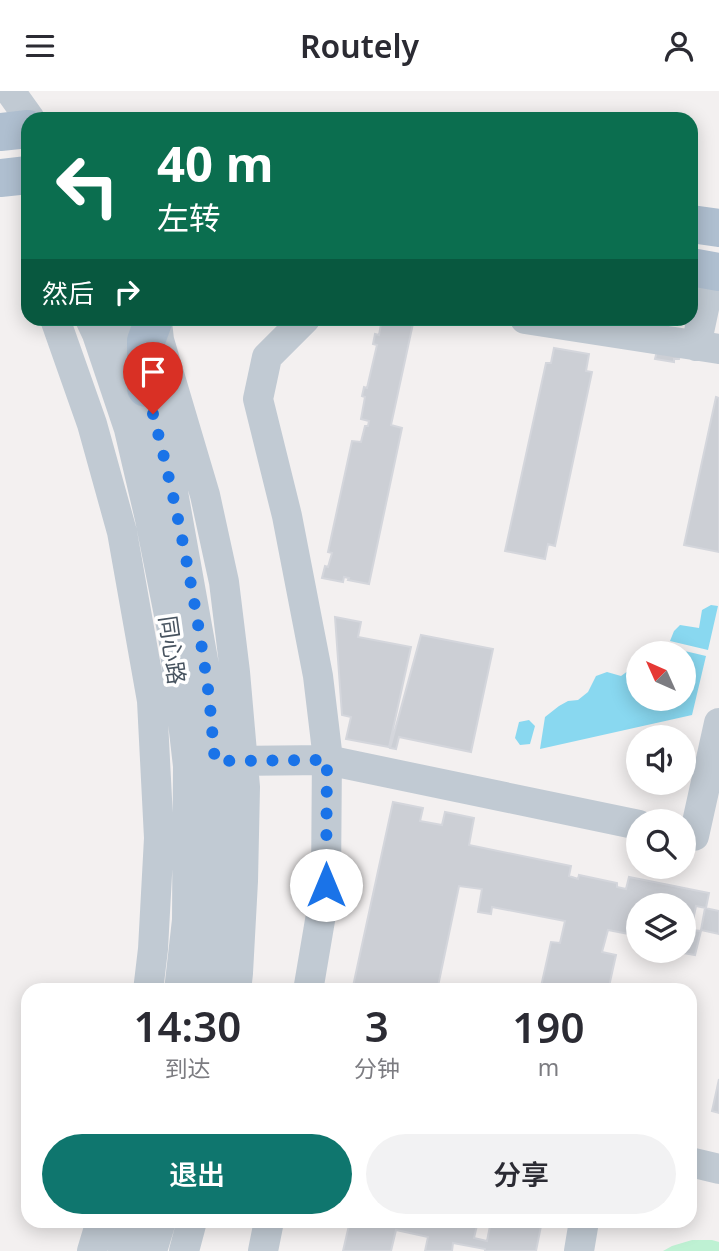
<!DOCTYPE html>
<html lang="zh">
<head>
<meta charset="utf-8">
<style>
	:root { --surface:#fff; --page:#f2f2f3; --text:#2b2b33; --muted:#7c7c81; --accent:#0f766e }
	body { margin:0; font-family:"Noto Sans","Noto Sans SC",sans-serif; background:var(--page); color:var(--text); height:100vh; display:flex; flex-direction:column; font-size:26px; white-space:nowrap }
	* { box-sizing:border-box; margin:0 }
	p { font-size:23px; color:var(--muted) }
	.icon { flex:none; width:38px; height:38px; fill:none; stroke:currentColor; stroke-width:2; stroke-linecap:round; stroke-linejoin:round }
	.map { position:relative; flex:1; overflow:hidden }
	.sheet { position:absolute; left:21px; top:892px; width:676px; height:245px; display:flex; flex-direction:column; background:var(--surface); border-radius:21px; box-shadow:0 4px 18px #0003 }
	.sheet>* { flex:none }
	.top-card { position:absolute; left:21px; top:21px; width:677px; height:214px; border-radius:21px; box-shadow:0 4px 18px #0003; background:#0b6e4f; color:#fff; overflow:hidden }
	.needle { width:46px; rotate:315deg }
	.tools { position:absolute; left:626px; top:550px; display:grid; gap:14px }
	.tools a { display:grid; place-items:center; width:70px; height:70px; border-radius:50%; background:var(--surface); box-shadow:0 4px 18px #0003; font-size:35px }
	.pin { position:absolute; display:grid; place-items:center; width:60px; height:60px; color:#fff; margin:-72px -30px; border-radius:50% 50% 50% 0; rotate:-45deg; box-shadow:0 0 7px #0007 }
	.pin .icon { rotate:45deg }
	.me { position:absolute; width:77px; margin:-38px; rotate:0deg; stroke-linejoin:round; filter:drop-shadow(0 0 5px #0008) }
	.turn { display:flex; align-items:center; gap:24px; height:147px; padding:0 21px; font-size:32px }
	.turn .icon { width:91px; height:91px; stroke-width:2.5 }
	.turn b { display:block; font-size:49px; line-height:60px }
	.then { display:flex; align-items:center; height:66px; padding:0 21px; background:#0003; gap:14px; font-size:26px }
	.eta { display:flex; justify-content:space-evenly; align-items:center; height:119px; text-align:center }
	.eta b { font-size:42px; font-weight:600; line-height:49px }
	.cta { display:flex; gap:14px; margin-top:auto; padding:14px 21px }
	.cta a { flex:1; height:80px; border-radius:42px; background:var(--accent); color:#fff; font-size:28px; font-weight:600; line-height:80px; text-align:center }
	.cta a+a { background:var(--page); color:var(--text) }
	header { display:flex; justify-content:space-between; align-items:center; height:91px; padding:0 21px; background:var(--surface); font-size:32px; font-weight:600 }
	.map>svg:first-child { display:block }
	.green { fill:#bef1d3 }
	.water { fill:#89d8f0 }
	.building { fill:#cccfd5; stroke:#d4d6dc; stroke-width:2 }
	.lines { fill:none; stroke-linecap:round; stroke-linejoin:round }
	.minor { stroke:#c1cad3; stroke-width:30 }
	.major { stroke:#afbfd0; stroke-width:38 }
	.route { stroke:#1a73e8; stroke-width:12; stroke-dasharray:0 21.6 }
	.labels { text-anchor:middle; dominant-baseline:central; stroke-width:7; stroke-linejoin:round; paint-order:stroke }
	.street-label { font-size:23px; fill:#47535f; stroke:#fff }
</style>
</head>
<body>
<header><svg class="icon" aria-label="menu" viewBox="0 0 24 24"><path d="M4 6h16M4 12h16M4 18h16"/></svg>Routely<svg class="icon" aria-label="person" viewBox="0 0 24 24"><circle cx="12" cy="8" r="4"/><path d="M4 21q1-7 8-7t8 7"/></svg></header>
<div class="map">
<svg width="719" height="1160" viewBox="0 0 719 1160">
	<rect width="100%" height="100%" fill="#f3f0f0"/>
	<path class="green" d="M692,1149H712L719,1151V1160H663L672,1155Z"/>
	<path class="water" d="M711,514L718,515L708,559L670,550L674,540L680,534L699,537L702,519Z
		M668,556L706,565L692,624L540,658L545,626L559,615L568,610L578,609L588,601L596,585L607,581L621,585L639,572V607H684V562H665Z
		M529,629L535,635L530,653L520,654L515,647L519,631Z"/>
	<path class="building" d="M382,228H414L391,334L402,337L369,493L348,489L349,487L344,486L343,491L322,487L325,475L328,476L332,462L328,461L352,350L361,351L365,335H368L369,330L361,328L365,306L362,305L364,296L367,297L377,254L373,253L375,243L379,244Z
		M658,256L680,264L679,268H674V271L655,268Z
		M554,257L589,263L586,280L592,281L555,455L548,453L545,468L505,460L546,272H551Z
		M716,306L719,307V461L684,454Z
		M335,526L361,531L358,546L411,556L389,656L346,648L351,626L342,624Z
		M421,544L493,558L471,661L399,646L396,658L390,657Z
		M393,711L423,717L420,730L442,734L445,721L474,727L469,754L571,775L569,785L578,788L579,784L617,792V796L626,798L629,786L709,802L706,817L696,815L691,839L701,840L695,864L683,862L685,854L684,814H639V845L608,839L602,861L616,864L608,900H540L551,851L560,852L565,830L492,816L491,823L478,821L482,798L459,795L437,900H352Z
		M705,817L719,820V843L701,839Z
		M719,988V1022L712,1020Z
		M350,1130H402L410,1132V1130H478L474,1147L487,1150L491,1130H542L536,1160H485V1158L453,1152L452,1160H425L428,1146L396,1139L391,1160H343Z"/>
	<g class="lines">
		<path class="minor" d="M10,0L30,28
			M55,228L92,333L122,441L152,610L159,747L153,858L148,900
			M90,228L97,243L129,338L150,428L173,544L188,675L187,829L179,900
			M123,228L146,297L173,401L207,591L215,670L216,750L215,842L207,900
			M305,228L267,266L258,308L287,425L318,585L327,660L326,794L308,900
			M525,228L719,258
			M157,231L159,249L205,404L224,491L235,581L245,696L243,790L238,882L236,900
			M696,255L712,180
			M226,670L327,669L639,734
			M684,743L694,745L719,632
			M690,1071L719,1078
			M92,1160L101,1130
			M123,1160L131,1130
			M152,1160L161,1130
			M184,1160L192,1130
			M263,1160L269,1130
			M579,1160L584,1130"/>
		<path class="major" d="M0,41L28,38
			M0,87L28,84
			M691,133L719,137
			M691,176L719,181
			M146,297V250L154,228"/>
	</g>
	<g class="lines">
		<path class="route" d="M153,323C176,410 194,501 207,591C211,617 212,644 215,670L327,669L326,794"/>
	</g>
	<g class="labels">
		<g class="street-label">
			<text transform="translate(173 559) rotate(82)">同心路</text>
		</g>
	</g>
</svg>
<div class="tools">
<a><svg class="needle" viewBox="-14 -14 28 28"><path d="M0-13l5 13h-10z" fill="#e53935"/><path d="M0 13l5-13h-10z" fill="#7c7c81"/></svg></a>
<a><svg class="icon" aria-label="sound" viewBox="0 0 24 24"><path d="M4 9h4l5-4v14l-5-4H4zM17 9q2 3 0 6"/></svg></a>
<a><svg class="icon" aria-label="search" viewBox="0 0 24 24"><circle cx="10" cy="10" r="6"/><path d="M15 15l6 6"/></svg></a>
<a><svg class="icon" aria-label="layers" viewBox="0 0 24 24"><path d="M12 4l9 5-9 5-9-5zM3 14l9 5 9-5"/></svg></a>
</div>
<div class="pin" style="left:153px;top:323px;background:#d93025"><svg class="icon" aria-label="arrive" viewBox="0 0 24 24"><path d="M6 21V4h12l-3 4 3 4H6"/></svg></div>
<svg class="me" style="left:326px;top:794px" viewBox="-20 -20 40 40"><circle r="19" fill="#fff"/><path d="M0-13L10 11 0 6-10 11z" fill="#1a73e8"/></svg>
<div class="top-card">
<div class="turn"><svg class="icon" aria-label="left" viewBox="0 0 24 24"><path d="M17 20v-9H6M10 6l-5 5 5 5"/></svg><div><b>40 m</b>左转</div></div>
<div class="then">然后<svg class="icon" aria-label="right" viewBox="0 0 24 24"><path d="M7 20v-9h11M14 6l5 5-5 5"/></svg></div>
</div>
<section class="sheet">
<div class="eta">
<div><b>14:30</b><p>到达</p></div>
<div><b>3</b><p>分钟</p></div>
<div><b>190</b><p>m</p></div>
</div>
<div class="cta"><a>退出</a><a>分享</a></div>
</section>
</div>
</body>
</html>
